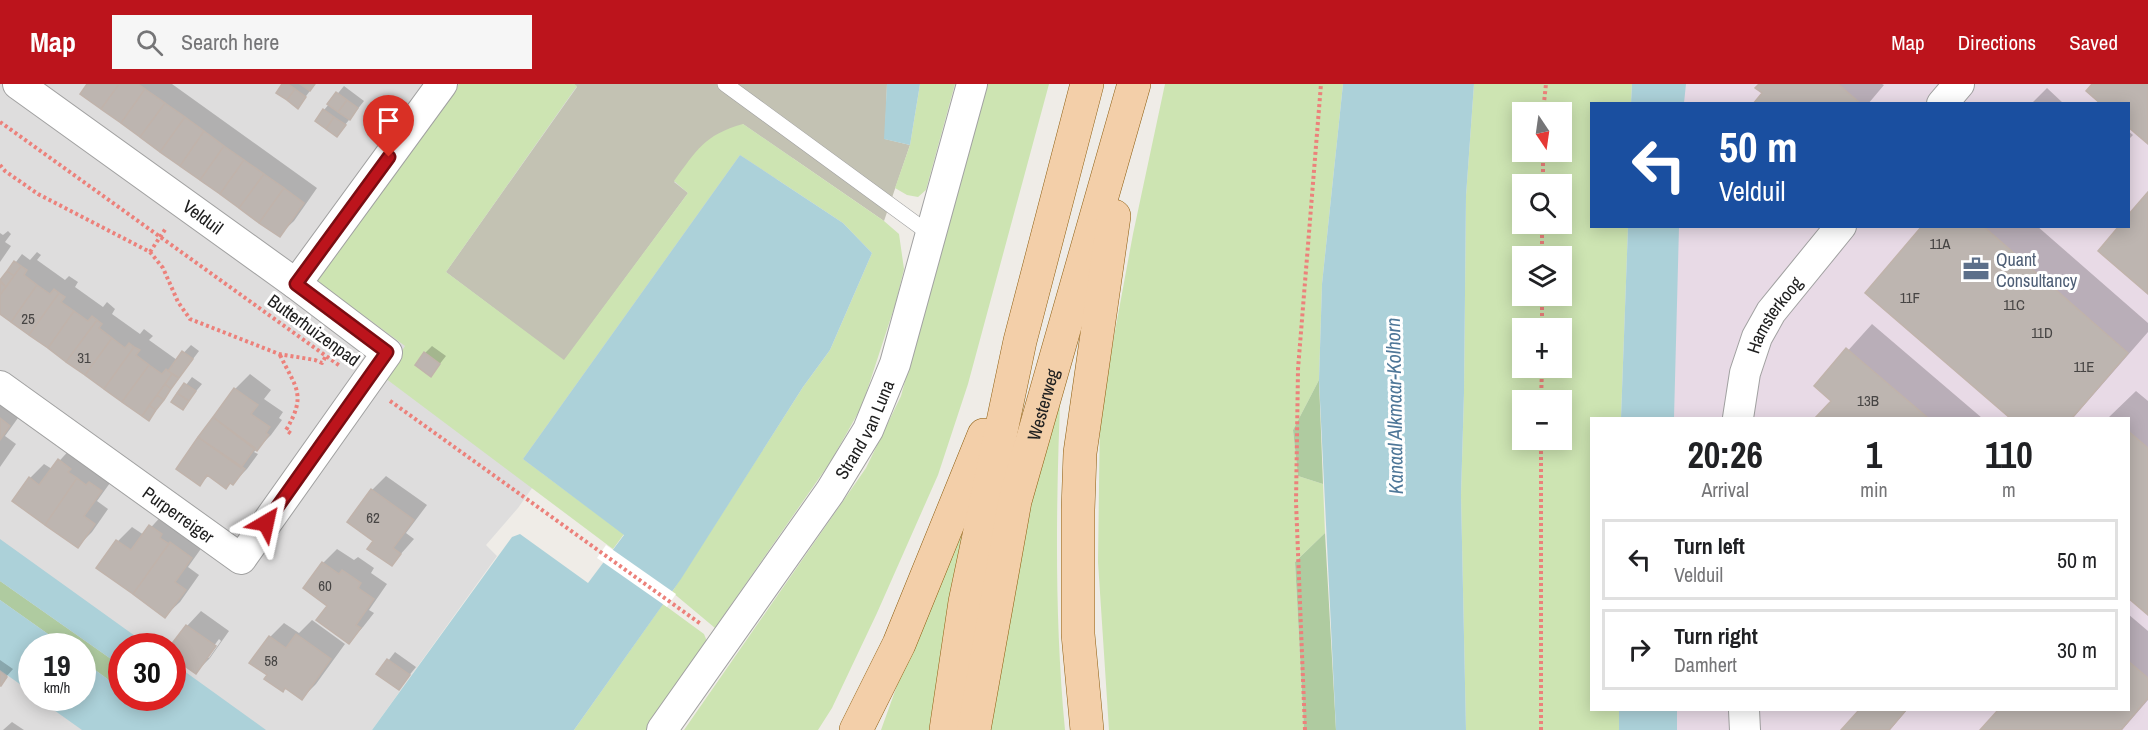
<!DOCTYPE html>
<html lang="en">
<head>
<meta charset="utf-8">
<style>
	:root { --surface:#fff; --page:#f6f6f6; --text:#202124; --muted:#757577; --line:#e0e0e0; --accent:#bc141c }
	body { margin:0; font-family:"Archivo Narrow",sans-serif; background:var(--page); color:var(--text); height:100vh; display:flex; flex-direction:column; font-size:22px; white-space:nowrap }
	* { box-sizing:border-box; margin:0 }
	p { font-size:20px; color:var(--muted) }
	.icon { flex:none; width:33px; height:33px; fill:none; stroke:currentColor; stroke-width:2; stroke-linecap:round; stroke-linejoin:round }
	.map { position:relative; flex:1; overflow:hidden }
	.details { position:absolute; left:1590px; top:333px; width:540px; height:294px; display:flex; flex-direction:column; background:var(--surface); border-radius:0px; box-shadow:0 3px 15px #0003 }
	.details>* { flex:none }
	.top-card { position:absolute; left:1590px; top:18px; width:540px; height:126px; border-radius:0px; box-shadow:0 3px 15px #0003; background:#1a4fa0; color:#fff; overflow:hidden }
	.needle { width:39px; rotate:167deg }
	.tools { position:absolute; left:1512px; top:18px; display:grid; gap:12px }
	.tools a { display:grid; place-items:center; width:60px; height:60px; border-radius:0px; background:var(--surface); box-shadow:0 3px 15px #0003; font-size:30px }
	.speed { position:absolute; left:18px; top:549px; display:flex; gap:12px; font-size:30px; font-weight:700; text-align:center }
	.speed>* { display:grid; place-content:center; width:78px; height:78px; border-radius:50%; background:var(--surface); box-shadow:0 3px 15px #0003; line-height:1 }
	.speed small { font-size:15px; font-weight:400 }
	.speed .limit { border:9px solid #d22; background:#fff; color:#111 }
	.pin { position:absolute; display:grid; place-items:center; width:51px; height:51px; color:#fff; margin:-62px -26px; border-radius:50% 50% 50% 0; rotate:-45deg; box-shadow:0 0 6px #0007 }
	.pin .icon { rotate:45deg }
	.me { position:absolute; width:66px; margin:-33px; rotate:36deg; stroke-linejoin:round; filter:drop-shadow(0 0 4px #0008) }
	.turn { display:flex; align-items:center; gap:21px; height:126px; padding:0 30px; font-size:27px }
	.turn .icon { width:78px; height:78px; stroke-width:2.5 }
	.turn b { display:block; font-size:42px; line-height:51px }
	.eta { display:flex; justify-content:space-evenly; align-items:center; height:102px; text-align:center }
	.eta b { font-size:36px; font-weight:700; line-height:42px }
	ul { padding:0; list-style:none }
	li { display:flex; align-items:center; gap:18px; height:81px; margin:0 12px 9px; padding:0 18px; border:3px solid var(--line); border-radius:0px }
	li div { flex:1 }
	li b { display:block; font-size:22px }
	li em { font-style:normal }
	header { display:flex; align-items:center; gap:36px; box-sizing:border-box; height:84px; padding:0 30px; background:var(--accent); color:#fff }
	header strong { font-size:28px }
	nav { display:flex; gap:33px; margin-inline-start:auto; font-size:21px }
	.search { width:420px; height:54px; background:var(--page); display:flex; align-items:center; gap:15px; box-sizing:border-box; padding:0 21px; border-radius:0px; color:var(--muted); font-size:22px }
	.map>svg:first-child { display:block }
	.residential { fill:#dedddd; fill-rule:evenodd }
	.industrial { fill:#e8dae6 }
	.construction { fill:#c3c2b3 }
	.grass { fill:#cde4b2; fill-rule:evenodd }
	.forest { fill:#afcba0 }
	.water { fill:#acd1d9 }
	.pier { fill:#fff }
	.shadow { fill:#0003; fill-rule:evenodd }
	.building { fill:#bdb5b0; stroke:#c0b3ab; stroke-width:1.5 }
	.lines { fill:none; stroke-linecap:round; stroke-linejoin:round }
	.service-casing { stroke:#a1a1a1; stroke-width:16 }
	.minor-casing { stroke:#a1a1a1; stroke-width:32 }
	.primary-casing { stroke:#8d5d0f; stroke-width:34 }
	.path { stroke:#ec817b; stroke-width:4; stroke-dasharray:3 3; stroke-linecap:butt }
	.service { stroke:#fff; stroke-width:15 }
	.minor { stroke:#fff; stroke-width:30 }
	.primary { stroke:#f3cfa9; stroke-width:33 }
	.route-casing { stroke:#7a0d12; stroke-width:15 }
	.route { stroke:#bc141c; stroke-width:10 }
	.labels { text-anchor:middle; dominant-baseline:central; stroke-width:6; stroke-linejoin:round; paint-order:stroke }
	.number-label { font-size:15px; fill:#474544 }
	.street-label { font-size:18px; fill:#202020; stroke:#fff }
	.service-label { font-size:18px; fill:#4e5e75; stroke:#fff; text-anchor:start }
	.water-label { font-size:20px; font-style:italic; fill:#4e7798; stroke:#fff }
</style>
</head>
<body>
<header>
<strong>Map</strong>
<div class="search"><svg class="icon" aria-label="search" viewBox="0 0 24 24"><circle cx="10" cy="10" r="6"/><path d="M15 15l6 6"/></svg>Search here</div>
<nav><a>Map</a><a>Directions</a><a>Saved</a></nav>
</header>
<div class="map">
<svg width="2148" height="646" viewBox="0 0 2148 646">
	<rect width="100%" height="100%" fill="#efece7"/>
	<path class="residential" d="M0,0H853L563,360L518,424L486,461L497,472L372,646H0ZM32,562H82V614H32ZM122,562H172V614H122Z"/>
	<path class="industrial" d="M1663,0H2148V646H1651V626H2128V334H1644L1651,143L2128,142V20L1661,19Z"/>
	<path class="construction" d="M574,0H887L885,55L910,61L884,137L743,40L674,98L688,109L564,277L446,188L577,3Z"/>
	<path class="grass" d="M459,0H574L577,2L446,188L564,276L688,109L674,97C697,66 704,51 743,40L884,137L899,150L904,185L896,218L862,322L831,377L715,544L672,508L803,303L830,266L872,169L843,139L740,71L523,375L624,450L613,465L385,294L405,262L317,197Z
		M920,0H955L926,106L918,113L907,111L895,104L910,61Z
		M985,0H1049L968,300L938,391L877,529L832,624L818,646H684L866,384L901,312Z
		M1165,0H1343L1322,200L1319,296L1293,346L1298,392L1323,400L1325,449L1295,478L1304,646H1109L1098,478L1100,328L1133,150Z
		M1474,0H1632L1631,19L1592,20V142L1628,143L1621,334H1592V626H1619V646H1466L1461,411L1464,309L1466,112ZM1522,28H1562V68H1522ZM1522,100H1562V140H1522ZM1522,172H1562V212H1522ZM1522,244H1562V284H1522ZM1522,316H1562V356H1522Z
		M1061,296C1056,412 1054,530 1065,646H988L1019,470Z
		M963,445L929,646H881L908,571Z
		M663,520L704,550L708,560L647,646H574Z"/>
	<path class="forest" d="M1319,296L1323,400L1298,392L1293,346Z
		M1325,449L1336,646H1304L1295,478Z
		M0,497L121,582V605L83,577L82,562H65L0,516Z"/>
	<path class="water" d="M887,0H920L910,61L884,55Z
		M1343,0H1474L1466,112L1464,309L1461,411L1466,646H1336L1319,296L1322,200Z
		M1632,0H1686L1684,19H1631Z
		M740,71L843,139L872,169L830,266L803,303L681,495L574,646H372L512,453L520,450L588,499L624,451L523,375Z
		M1628,142L1679,143L1674,334H1621Z
		M0,455L149,562H122L121,582L0,497Z
		M0,516L65,562H32L31,608L0,586Z
		M83,577L121,605L122,614H136L146,618L152,614H172L173,579L266,646H82L37,614H82Z
		M1619,626H1677V646H1619Z"/>
	<path class="pier" d="M606,461L676,510L667,523L597,474Z"/>
	<path class="shadow" d="M89,0H172L317,104L294,137L279,151Z
		M284,0H315L298,23Z
		M1761,0H1882L1884,1L1868,20H1755L1764,9Z
		M344,2L364,17L337,51L324,26Z
		M2047,4L2064,20H2031Z
		M2128,47L2133,51L2128,56Z
		M1924,142H2037L2148,239V248L2073,334H2012L1867,209Z
		M8,147L11,150L5,158L11,162L0,178V149L3,151Z
		M37,168L41,171L37,176L65,196L69,192L78,198L75,203L103,223L107,218L115,225L112,230L140,250L144,245L153,252L149,256L177,276L191,261L199,267L148,335L0,228V199L22,170L30,176Z
		M1872,240L1982,334H1817L1833,317L1816,302Z
		M432,262L446,272L431,291L425,269Z
		M250,290L271,306L264,315L283,328L279,334L282,336L271,351L254,368L258,370L247,385L233,399L209,391L200,400L178,385L235,305Z
		M192,293L202,300L182,324L173,318Z
		M2136,307L2148,317V529L2128,512V334H2108Z
		M0,315L23,327L5,352L16,360L0,383Z
		M73,362L115,392L97,417L108,425L92,448L78,462L30,394L44,380L52,385Z
		M386,392L427,421L406,449L414,455L392,480L375,457L372,406Z
		M165,428L205,459L188,483L199,491L180,518L165,532L98,483L118,457L132,443L144,451Z
		M337,465L354,476L358,473L374,484L371,489L387,500L369,526L374,529L363,543L349,558L329,521L323,479Z
		M201,527L229,547L210,574L196,588L172,562L187,542ZM219,555L221,557L209,574H205Z
		M2128,530L2148,547V616L2122,646H1983L2000,626H2128Z
		M312,536L345,560L316,600L302,614L269,591L270,553L284,539L299,549Z
		M395,568L416,583L399,604L378,590Z
		M0,576L13,585L0,600Z
		M1861,626H1907L1890,646H1841Z
		M12,638L24,646H3Z"/>
	<path class="building" d="M87,0H119L101,25L80,10Z
		M119,0H138L145,5L121,39L101,25Z
		M282,0H288L295,5L287,16L276,9Z
		M300,0H315L310,7Z
		M1759,0H1838L1861,20H1753L1762,9L1755,4Z
		M2092,0H2148V60L2128,43V20H2101L2086,7Z
		M145,5L165,19L140,53L121,39Z
		M295,5L306,13L298,25L287,16Z
		M336,8L347,16L338,28L327,20Z
		M347,16L358,24L350,36L338,28Z
		M165,19L185,33L160,68L140,53Z
		M323,25L334,33L326,45L315,37Z
		M185,33L204,47L180,82L160,68Z
		M334,33L346,41L337,53L326,45Z
		M204,47L224,62L200,96L180,82Z
		M224,62L244,76L220,110L200,96Z
		M244,76L264,90L239,124L220,110Z
		M264,90L284,104L259,139L239,124Z
		M284,104L304,119L280,153L259,139Z
		M2148,108V210L2098,167L2119,142H2128V131Z
		M1922,142H1983L2128,269L2072,334H2010L1865,209Z
		M14,177L21,182L14,192L7,187Z
		M21,182L27,186L24,191L37,201L11,238L0,230V211Z
		M7,187L14,192L6,203L0,196Z
		M0,198L6,203L0,211Z
		M37,201L50,210L54,205L59,209L29,251L11,238Z
		M59,209L65,213L61,218L74,227L48,264L29,251Z
		M74,227L88,237L92,232L97,236L66,278L48,264Z
		M97,236L102,240L99,244L112,254L85,291L66,278Z
		M112,254L125,264L129,259L134,263L104,305L85,291Z
		M134,263L140,266L136,271L149,281L122,318L104,305Z
		M1846,264L1928,334H1815L1831,317L1814,302Z
		M182,267L193,275L179,294L168,287Z
		M424,268L440,280L431,293L415,281Z
		M149,281L162,290L166,285L172,290L142,332L122,318Z
		M172,290L179,294L171,305L165,300Z
		M184,299L196,307L189,317L177,309Z
		M165,300L171,305L164,316L157,311Z
		M234,304L258,321L251,330L270,343L266,349L269,351L257,367L213,333Z
		M177,309L189,317L183,326L171,318Z
		M157,311L164,316L156,326L149,321Z
		M149,321L156,326L149,337L142,332Z
		M213,333L255,364L241,384L198,353Z
		M0,334L10,342L0,356Z
		M2128,347L2148,364V531L2128,514Z
		M198,353L245,385L233,401L230,399L226,405L207,391L200,402L176,385Z
		M58,375L71,385L68,388L77,394L45,441L12,417L29,393L39,401Z
		M77,394L86,401L89,398L102,407L84,432L95,440L78,464L45,441Z
		M371,405L414,436L393,464L401,470L392,482L367,465L373,457L347,438Z
		M149,441L162,450L160,454L169,460L133,510L96,484L116,456L131,466Z
		M170,458L192,474L175,498L186,506L165,534L133,510Z
		M322,478L339,490L342,486L361,499L358,504L374,515L356,541L361,544L349,560L316,536L327,522L303,504Z
		M186,541L216,562L196,590L172,573V562H170Z
		M296,550L331,575L302,616L285,604L283,608L264,595L267,591L249,579L269,552L286,564Z
		M387,575L410,591L399,606L376,590Z
		M2128,577L2148,594V614L2121,646H1980L1998,626H2128Z
		M0,588L7,593L1,602H0Z
		M1859,626H1906L1889,646H1841Z"/>
	<g class="lines">
		<g class="service-casing">
			<path id="service" d="M725,0L930,150"/>
		</g>
		<g class="minor-casing">
			<g id="minor">
				<path d="M1942,20L1959,0"/>
				<path d="M296,200L442,0"/>
				<path id="s1" d="M0,302L241,475L387,269L296,200L18,0"/>
				<path id="s2" d="M1738,334L1745,289L1757,253L1771,228L1841,142"/>
				<path d="M1744,626L1745,646"/>
				<path id="s3" d="M662,646L830,408L868,346L895,280L972,0"/>
			</g>
		</g>
		<g class="primary-casing">
			<g id="primary">
				<path d="M856,646L899,560L984,351"/>
				<path d="M946,646L965,518L1020,257L1087,0"/>
				<path id="s4" d="M974,646L1015,417L1134,0"/>
				<path d="M1087,646L1078,550V426L1080,369L1114,132"/>
			</g>
		</g>
		<path class="path" d="M1543,28L1546,0
			M0,38L340,282
			M0,81L5,87L38,110L150,168L163,184L178,218L190,235L279,270L315,276L322,279L326,272
			M1543,100V68
			M150,168L166,144
			M1542,172V140
			M1542,244V212
			M280,271C296,304 307,311 286,346L293,351
			M1541,316L1542,284
			M390,317L701,540
			M1305,646L1296,418L1298,285L1321,0
			M1541,646V356"/>
		<use href="#service" class="service"/>
		<use href="#minor" class="minor"/>
		<use href="#primary" class="primary"/>
	</g>
	<g class="lines">
		<g class="route-casing">
			<path id="route" d="M266,439L387,268L296,200L389,73"/>
		</g>
		<use href="#route" class="route"/>
	</g>
	<defs>
		<g id="office-bare" transform="scale(2.07)"><path d="M-6-3h4V-5.5h4V-3h4V5H-6ZM-1-4.5V-3h2v-1.5ZM-6 0V1H6V0Z" fill="#5c6f8a" stroke="#fff" stroke-width="2.5" paint-order="stroke"/></g>
	</defs>
	<g fill-rule="evenodd">
		<use href="#office-bare" x="1976" y="185"/>
	</g>
	<g class="labels">
		<g class="number-label">
			<text x="1940" y="159">11A</text>
			<text x="1910" y="213">11F</text>
			<text x="2014" y="220">11C</text>
			<text x="28" y="234">25</text>
			<text x="2042" y="248">11D</text>
			<text x="84" y="273">31</text>
			<text x="2084" y="282">11E</text>
			<text x="1868" y="316">13B</text>
			<text x="373" y="433">62</text>
			<text x="325" y="501">60</text>
			<text x="271" y="576">58</text>
		</g>
		<g class="street-label">
			<text transform="translate(203 133) rotate(36)">Velduil</text>
			<text stroke="none"><textPath href="#s2" startOffset="111">Hamsterkoog</textPath></text>
			<text transform="translate(314 246) rotate(36)">Butterhuizenpad</text>
			<text stroke="none"><textPath href="#s4" startOffset="333">Westerweg</textPath></text>
			<text stroke="none"><textPath href="#s3" startOffset="363">Strand van Luna</textPath></text>
			<text stroke="none"><textPath href="#s1" startOffset="220">Purperreiger</textPath></text>
		</g>
		<g class="service-label">
			<text x="1996" y="175">Quant<tspan x="1996" dy="21">Consultancy</tspan></text>
		</g>
		<g class="water-label">
			<text transform="translate(1394 322) rotate(-91)">Kanaal Alkmaar-Kolhorn</text>
		</g>
	</g>
</svg>
<div class="tools">
<a><svg class="needle" viewBox="-14 -14 28 28"><path d="M0-13l5 13h-10z" fill="#e53935"/><path d="M0 13l5-13h-10z" fill="#757577"/></svg></a>
<a><svg class="icon" aria-label="search" viewBox="0 0 24 24"><circle cx="10" cy="10" r="6"/><path d="M15 15l6 6"/></svg></a>
<a><svg class="icon" aria-label="layers" viewBox="0 0 24 24"><path d="M12 4l9 5-9 5-9-5zM3 14l9 5 9-5"/></svg></a>
<a>+</a>
<a>−</a>
</div>
<div class="speed"><div>19<small>km/h</small></div><div class="limit">30</div></div>
<div class="pin" style="left:389px;top:73px;background:#d93025"><svg class="icon" aria-label="arrive" viewBox="0 0 24 24"><path d="M6 21V4h12l-3 4 3 4H6"/></svg></div>
<svg class="me" style="left:266px;top:439px" viewBox="-20 -20 40 40"><path d="M0-17L14 15 0 8-14 15z" fill="#bc141c" stroke="#fff" stroke-width="4"/></svg>
<div class="top-card">
<div class="turn"><svg class="icon" aria-label="left" viewBox="0 0 24 24"><path d="M17 20v-9H6M10 6l-5 5 5 5"/></svg><div><b>50 m</b>Velduil</div></div>
</div>
<section class="details">
<div class="eta">
<div><b>20:26</b><p>Arrival</p></div>
<div><b>1</b><p>min</p></div>
<div><b>110</b><p>m</p></div>
</div>
<ul>
<li><svg class="icon" aria-label="left" viewBox="0 0 24 24"><path d="M17 20v-9H6M10 6l-5 5 5 5"/></svg><div><b>Turn left</b><p>Velduil</p></div><em>50 m</em></li>
<li><svg class="icon" aria-label="right" viewBox="0 0 24 24"><path d="M7 20v-9h11M14 6l5 5-5 5"/></svg><div><b>Turn right</b><p>Damhert</p></div><em>30 m</em></li>
</ul>
</section>
</div>
</body>
</html>
